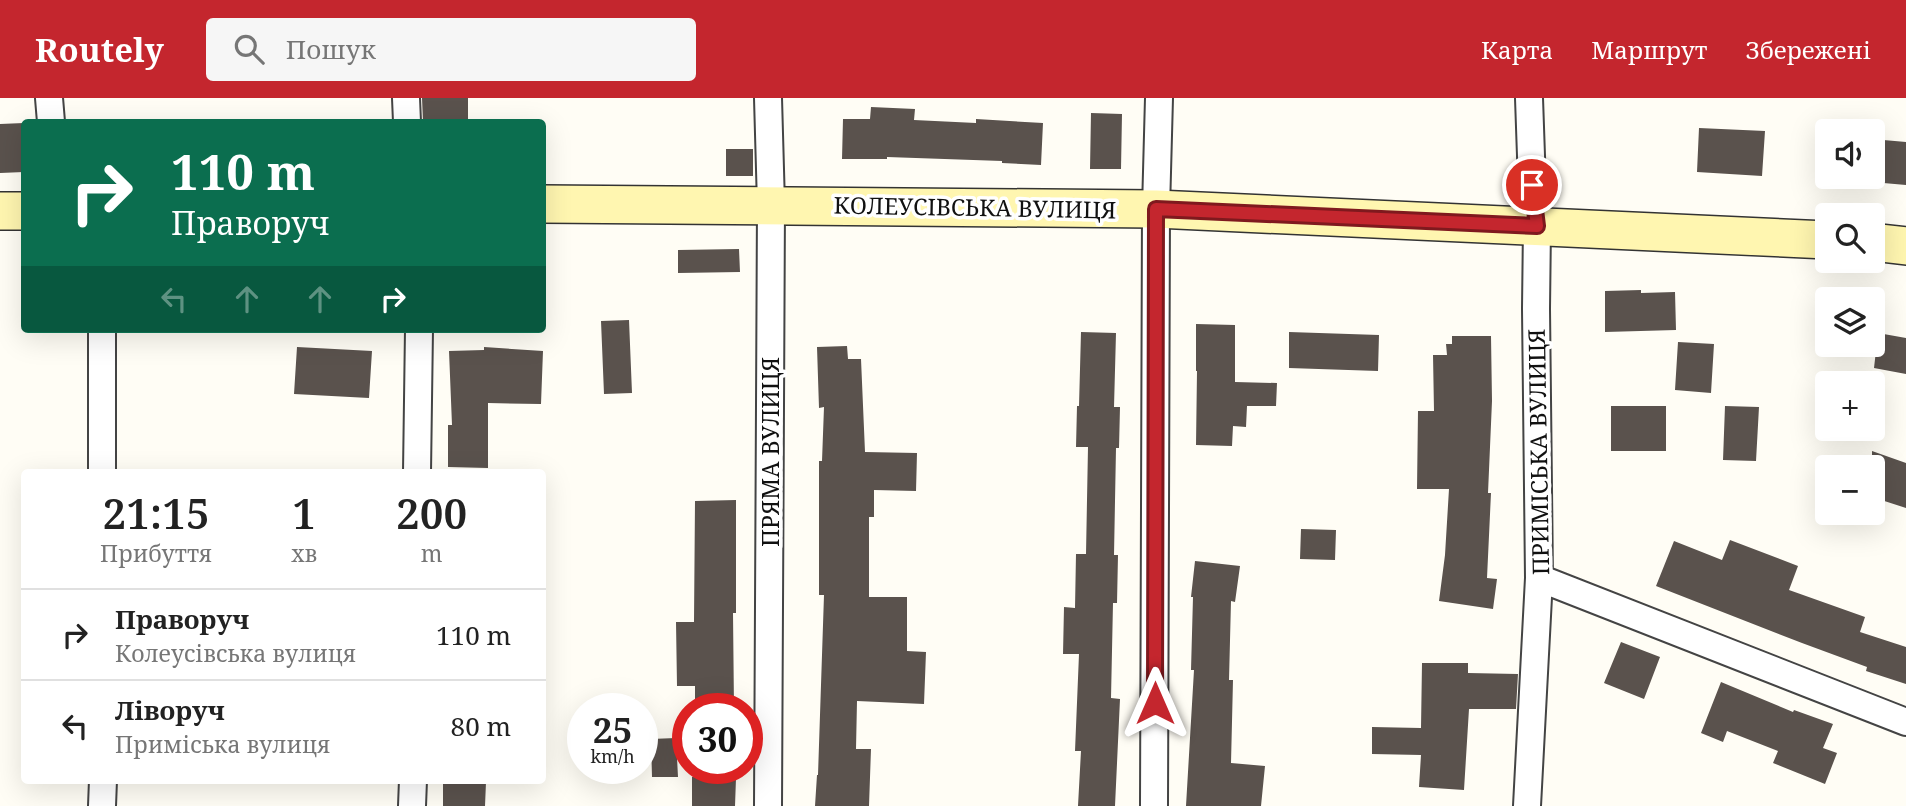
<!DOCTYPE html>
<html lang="uk">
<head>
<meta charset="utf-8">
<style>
	:root { --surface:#fff; --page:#f6f6f6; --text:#222; --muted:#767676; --line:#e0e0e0; --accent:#c4262e }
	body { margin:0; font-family:"Noto Serif",serif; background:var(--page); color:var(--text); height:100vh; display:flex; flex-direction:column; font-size:26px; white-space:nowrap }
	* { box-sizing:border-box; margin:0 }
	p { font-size:23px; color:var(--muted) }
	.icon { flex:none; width:38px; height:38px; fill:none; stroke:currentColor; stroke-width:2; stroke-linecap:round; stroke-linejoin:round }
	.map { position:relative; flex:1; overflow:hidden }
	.drawer { position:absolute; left:21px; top:371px; width:525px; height:315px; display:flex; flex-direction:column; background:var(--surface); border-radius:7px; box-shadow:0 7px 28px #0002 }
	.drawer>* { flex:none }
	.top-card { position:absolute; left:21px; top:21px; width:525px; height:214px; border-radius:7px; box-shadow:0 7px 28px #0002; background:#0b6e4f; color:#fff; overflow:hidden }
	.tools { position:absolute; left:1815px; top:21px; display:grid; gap:14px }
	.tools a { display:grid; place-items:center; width:70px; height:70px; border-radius:7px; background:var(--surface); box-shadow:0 7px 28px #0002; font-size:35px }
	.speed { position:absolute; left:567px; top:595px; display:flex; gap:14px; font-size:35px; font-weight:700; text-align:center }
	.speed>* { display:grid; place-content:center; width:91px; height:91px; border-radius:50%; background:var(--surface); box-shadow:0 7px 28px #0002; line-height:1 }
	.speed small { font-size:18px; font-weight:400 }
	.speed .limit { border:10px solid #d22; background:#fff; color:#111 }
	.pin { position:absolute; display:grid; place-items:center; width:60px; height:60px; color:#fff; margin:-30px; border:4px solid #fff; border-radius:50%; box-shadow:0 2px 7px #0007 }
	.me { position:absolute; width:77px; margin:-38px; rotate:0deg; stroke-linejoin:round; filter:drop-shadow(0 0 5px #0008) }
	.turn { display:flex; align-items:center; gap:24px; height:147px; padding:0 35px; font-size:32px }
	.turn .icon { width:91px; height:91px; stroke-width:2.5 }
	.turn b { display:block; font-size:49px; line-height:60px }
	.lanes { display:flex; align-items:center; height:66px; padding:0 35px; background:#0003; justify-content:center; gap:35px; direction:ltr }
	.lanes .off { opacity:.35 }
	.eta { display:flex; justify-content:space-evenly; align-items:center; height:119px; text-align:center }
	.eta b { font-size:42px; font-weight:600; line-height:49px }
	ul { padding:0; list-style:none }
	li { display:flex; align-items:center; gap:21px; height:91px; padding:0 35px; border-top:2px solid var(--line) }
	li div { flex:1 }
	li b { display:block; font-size:26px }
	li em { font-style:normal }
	header { display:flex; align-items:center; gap:42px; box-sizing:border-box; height:98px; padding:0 35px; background:var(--accent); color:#fff }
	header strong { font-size:33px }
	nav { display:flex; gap:38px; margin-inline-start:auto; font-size:24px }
	.search { width:490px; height:63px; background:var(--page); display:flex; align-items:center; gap:18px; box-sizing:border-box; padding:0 24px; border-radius:7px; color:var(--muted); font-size:26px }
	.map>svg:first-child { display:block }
	.building { fill:#5a524d }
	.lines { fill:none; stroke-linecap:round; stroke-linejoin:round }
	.street-casing { stroke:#444; stroke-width:30 }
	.secondary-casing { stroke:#333; stroke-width:40 }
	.street { stroke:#fff; stroke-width:26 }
	.secondary { stroke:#fff6b0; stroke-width:37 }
	.route-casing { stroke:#7f191e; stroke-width:18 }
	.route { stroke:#c4262e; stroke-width:12 }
	.labels { text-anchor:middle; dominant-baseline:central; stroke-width:7; stroke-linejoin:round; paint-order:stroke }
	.street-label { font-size:23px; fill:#111; stroke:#fff }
</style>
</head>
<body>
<header>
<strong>Routely</strong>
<div class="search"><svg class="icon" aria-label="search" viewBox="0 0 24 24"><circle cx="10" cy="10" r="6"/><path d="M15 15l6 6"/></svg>Пошук</div>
<nav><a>Карта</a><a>Маршрут</a><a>Збережені</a></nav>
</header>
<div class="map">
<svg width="1906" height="708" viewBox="0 0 1906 708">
	<rect width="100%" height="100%" fill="#fffdf5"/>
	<path class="building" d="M422,0H468V24H423Z
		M871,9L915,11L914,22L976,25V21L1043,25L1041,67L1002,65V63L887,59V61H842L843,21H870Z
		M1091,15L1122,16L1121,71H1090Z
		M24,25V74L0,75V26Z
		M1699,30L1765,33L1762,78L1697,74Z
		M1872,41L1906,44V87L1872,84Z
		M726,51H753V78H726Z
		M739,151L740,174L678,175V152Z
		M1641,192V195L1675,194L1676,232L1605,234V193Z
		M629,222L632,295L604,296L601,223Z
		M1196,226L1235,227V284L1277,285L1276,308H1247L1246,329L1233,328L1232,348L1196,347L1197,273H1196Z
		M1081,234L1116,235L1114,309H1120L1119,350H1116L1114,457H1118L1117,505H1113L1111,600L1120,601L1115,708H1078L1081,653H1075L1079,556H1063L1064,509L1075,510L1076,456H1086L1088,349H1076L1077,308H1079Z
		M1289,234L1379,237L1378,273L1289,270Z
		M1878,235L1906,240V276L1874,270Z
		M1452,238H1491L1492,303L1488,395H1491L1487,480L1497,481L1493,511L1439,503L1445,457L1449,391H1417L1418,313H1434L1433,257H1447L1446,246H1452Z
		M1678,244L1714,246L1711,295L1675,292Z
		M847,248L848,261H861L865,354L917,355L916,393L874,392V419H869V499H907V553L926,554L924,606L857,603L856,651H871L869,708H815L817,677H818L824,497H819V363H822L824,309L819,310L817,249Z
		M297,249L372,253L369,300L294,296Z
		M484,249L543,253L541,306L488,305V370L448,369V327H452L449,253L484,252Z
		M1611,308H1666V353H1611Z
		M1725,308L1759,309L1756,363L1723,362Z
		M1872,353L1906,365V410L1872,399Z
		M736,402V515H733L734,611H695V588H677L676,524H694L695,403Z
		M1301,431L1336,432L1335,462L1300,461Z
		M1730,442L1798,468L1789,492L1865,519L1860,534L1906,549V586L1866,573L1867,569L1802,545L1656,488L1674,443L1722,462Z
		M1195,463L1240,468L1235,504L1231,503L1229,582H1233L1231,665L1265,668L1261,708H1186L1194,572H1191L1193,499H1191Z
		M1621,544L1660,559L1644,601L1604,585Z
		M1422,565H1468V575L1518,576L1516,611H1469L1464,692L1419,689L1421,657L1372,656V629L1421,630Z
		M1721,584L1793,614L1794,612L1833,626L1823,650L1837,655L1825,686L1773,665L1778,653L1727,633L1723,644L1701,635Z
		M676,640L678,679H652L651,641Z
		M692,679L736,680L735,708H692Z
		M443,683L486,684L485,708H443Z"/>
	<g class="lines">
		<g class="street-casing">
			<path id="street" d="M49,0L51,24
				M406,0L407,24
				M768,0L771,107L768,708
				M102,231V374
				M417,374L419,231
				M1539,480L1906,624
				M102,708L103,682
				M412,708L413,682
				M1154,708L1156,111L1159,0
				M1527,708L1539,480L1536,211L1537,128L1532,87L1529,0"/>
		</g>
		<g class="secondary-casing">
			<path id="secondary" d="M542,106L1156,111L1827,142
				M0,113H24
				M1872,144L1906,148"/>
		</g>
		<use href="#street" class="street"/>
		<use href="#secondary" class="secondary"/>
	</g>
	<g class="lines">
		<g class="route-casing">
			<path id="route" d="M1155,605L1156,111L1537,128L1532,87"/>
		</g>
		<use href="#route" class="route"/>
	</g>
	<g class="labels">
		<g class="street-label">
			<text transform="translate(975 109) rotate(1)">КОЛЕУСІВСЬКА ВУЛИЦЯ</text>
			<text transform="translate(770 354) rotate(-90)">ПРЯМА ВУЛИЦЯ</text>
			<text transform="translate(1538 354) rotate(-91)">ПРИМІСЬКА ВУЛИЦЯ</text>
		</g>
	</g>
</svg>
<div class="tools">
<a><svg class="icon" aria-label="sound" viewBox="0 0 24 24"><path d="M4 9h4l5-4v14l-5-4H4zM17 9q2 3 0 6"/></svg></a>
<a><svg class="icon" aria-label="search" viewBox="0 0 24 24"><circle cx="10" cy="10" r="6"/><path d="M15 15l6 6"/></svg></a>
<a><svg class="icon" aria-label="layers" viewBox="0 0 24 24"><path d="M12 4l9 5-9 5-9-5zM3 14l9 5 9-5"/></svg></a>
<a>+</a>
<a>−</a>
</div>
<div class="speed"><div>25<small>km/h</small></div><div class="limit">30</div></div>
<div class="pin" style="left:1532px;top:87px;background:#d93025"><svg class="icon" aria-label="arrive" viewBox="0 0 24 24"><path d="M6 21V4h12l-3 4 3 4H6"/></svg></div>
<svg class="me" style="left:1155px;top:605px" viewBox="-20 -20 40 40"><path d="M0-17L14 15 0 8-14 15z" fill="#c4262e" stroke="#fff" stroke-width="4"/></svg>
<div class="top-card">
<div class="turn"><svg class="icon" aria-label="right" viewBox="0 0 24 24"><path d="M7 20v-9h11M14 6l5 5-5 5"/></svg><div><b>110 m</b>Праворуч</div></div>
<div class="lanes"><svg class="icon off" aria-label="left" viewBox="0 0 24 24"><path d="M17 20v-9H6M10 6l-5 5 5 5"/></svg><svg class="icon off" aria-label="ahead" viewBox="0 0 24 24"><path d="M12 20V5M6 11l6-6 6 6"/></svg><svg class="icon off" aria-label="ahead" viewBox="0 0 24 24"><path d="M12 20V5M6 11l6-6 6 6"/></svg><svg class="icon" aria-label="right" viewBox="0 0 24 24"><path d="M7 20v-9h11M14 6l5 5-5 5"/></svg></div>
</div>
<section class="drawer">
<div class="eta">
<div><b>21:15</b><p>Прибуття</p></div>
<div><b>1</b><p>хв</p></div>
<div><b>200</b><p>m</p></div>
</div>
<ul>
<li><svg class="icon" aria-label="right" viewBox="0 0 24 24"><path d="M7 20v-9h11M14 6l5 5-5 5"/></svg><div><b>Праворуч</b><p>Колеусівська вулиця</p></div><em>110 m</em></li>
<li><svg class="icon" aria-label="left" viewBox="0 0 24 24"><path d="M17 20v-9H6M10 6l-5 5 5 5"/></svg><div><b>Ліворуч</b><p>Приміська вулиця</p></div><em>80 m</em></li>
</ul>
</section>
</div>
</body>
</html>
